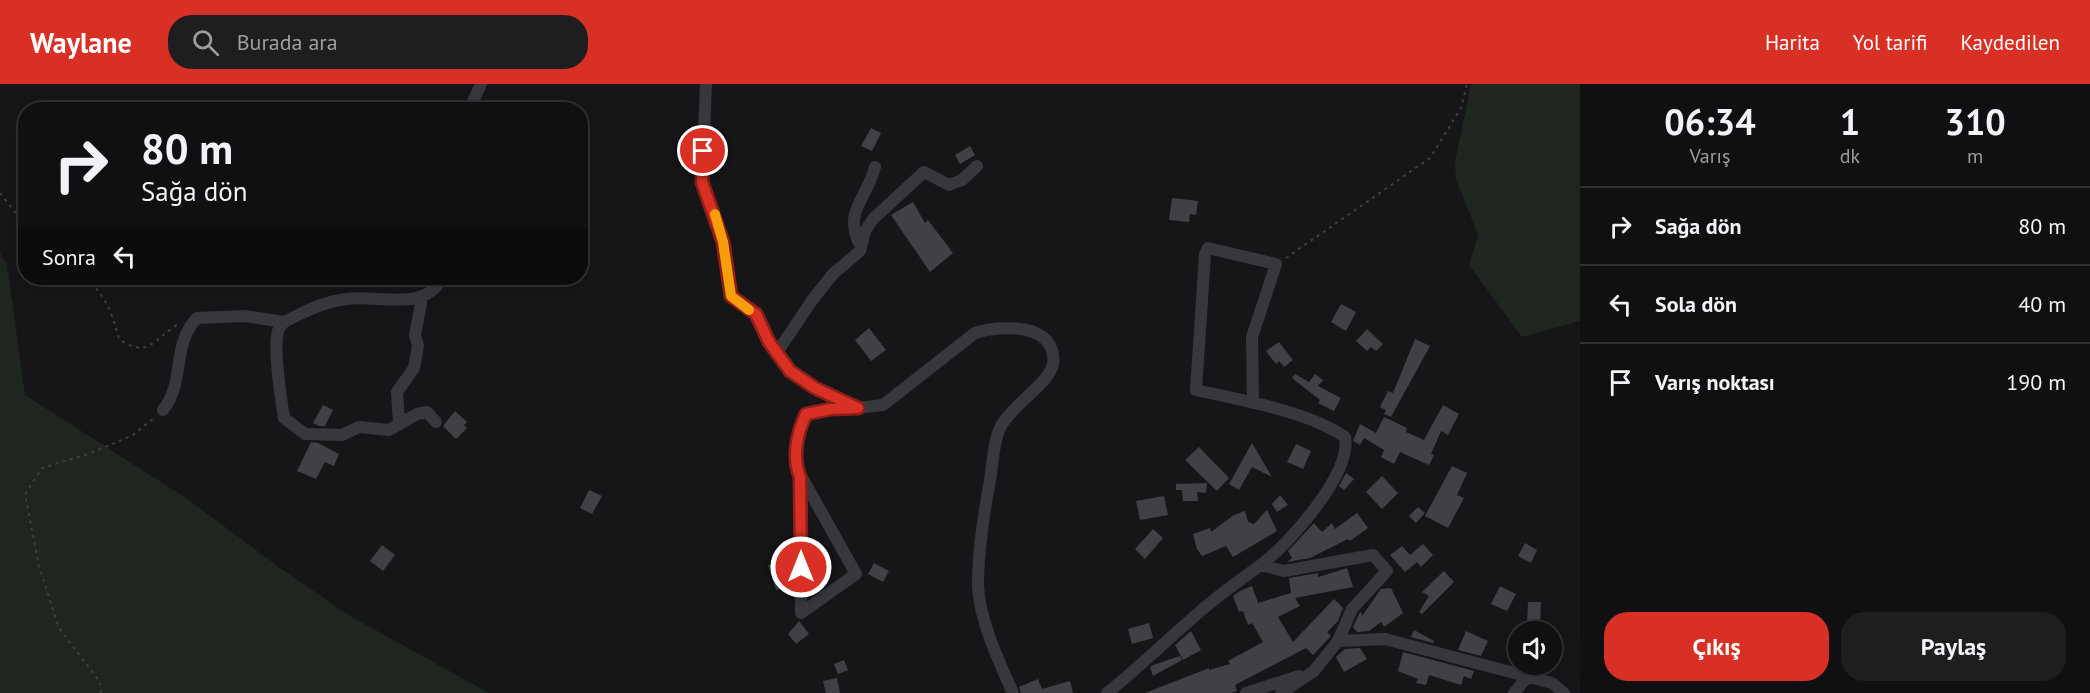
<!DOCTYPE html>
<html lang="tr">
<head>
<meta charset="utf-8">
<style>
	:root { --surface:#101012; --page:#1e1e20; --text:#f1f3f6; --muted:#9c9d9f; --line:#303032; --accent:#d93025 }
	body { margin:0; font-family:"PT Sans",sans-serif; background:var(--page); color:var(--text); height:100vh; display:flex; flex-direction:column; font-size:22px; white-space:nowrap }
	* { box-sizing:border-box; margin:0 }
	p { font-size:20px; color:var(--muted) }
	.icon { flex:none; width:33px; height:33px; fill:none; stroke:currentColor; stroke-width:2; stroke-linecap:round; stroke-linejoin:round }
	.map { position:relative; flex:1; overflow:hidden }
	.drawer { display:flex; flex-direction:column; background:var(--surface); width:510px }
	.drawer>* { flex:none }
	.top-card { position:absolute; left:18px; top:18px; width:570px; height:183px; border-radius:24px; box-shadow:0 6px 24px #0002,0 0 0 2px var(--line); background:#101012; color:var(--text); overflow:hidden }
	.controls { position:absolute; left:1508px; top:537px; display:grid; gap:12px }
	.controls a { display:grid; place-items:center; width:54px; height:54px; border-radius:50%; background:var(--surface); box-shadow:0 6px 24px #0002,0 0 0 2px var(--line); font-size:30px }
	.pin { position:absolute; display:grid; place-items:center; width:51px; height:51px; color:#fff; margin:-26px; border:3px solid #fff; border-radius:50%; box-shadow:0 2px 6px #0007 }
	.me { position:absolute; width:66px; margin:-33px; rotate:0deg; stroke-linejoin:round; filter:drop-shadow(0 0 4px #0008) }
	.turn { display:flex; align-items:center; gap:21px; height:126px; padding:0 24px; font-size:27px }
	.turn .icon { width:78px; height:78px; stroke-width:2.5 }
	.turn b { display:block; font-size:42px; line-height:51px }
	.then { display:flex; align-items:center; height:57px; padding:0 24px; background:#0003; gap:12px; font-size:22px }
	.eta { display:flex; justify-content:space-evenly; align-items:center; height:102px; text-align:center }
	.eta b { font-size:36px; font-weight:600; line-height:42px }
	.action { display:flex; gap:12px; margin-top:auto; padding:12px 24px }
	.action a { flex:1; height:69px; border-radius:24px; background:var(--accent); color:#fff; font-size:24px; font-weight:600; line-height:69px; text-align:center }
	.action a+a { background:var(--page); color:var(--text) }
	ul { padding:0; list-style:none }
	li { display:flex; align-items:center; gap:18px; height:78px; padding:0 24px; border-top:2px solid var(--line) }
	li div { flex:1 }
	li b { display:block; font-size:22px }
	li em { font-style:normal }
	header { display:flex; align-items:center; gap:36px; box-sizing:border-box; height:84px; padding:0 30px; background:var(--accent); color:#fff }
	header strong { font-size:28px }
	nav { display:flex; gap:33px; margin-inline-start:auto; font-size:21px }
	.search { width:420px; height:54px; background:var(--page); display:flex; align-items:center; gap:15px; box-sizing:border-box; padding:0 21px; border-radius:24px; color:var(--muted); font-size:22px }
	main { display:flex; flex:1; min-height:0 }
	.map>svg:first-child { display:block }
	.green { fill:#1e261f }
	.building { fill:#404145 }
	.lines { fill:none; stroke-linecap:round; stroke-linejoin:round }
	.path { stroke:#3d3f44; stroke-width:2; stroke-dasharray:3 4.5; stroke-linecap:butt }
	.minor { stroke:#37383d; stroke-width:12 }
	.route-casing { stroke:#8d1f18; stroke-width:15 }
	.route { stroke:#d93025; stroke-width:10 }
	.slow { stroke:#f59e0b; stroke-width:10 }
</style>
</head>
<body>
<header>
<strong>Waylane</strong>
<div class="search"><svg class="icon" aria-label="search" viewBox="0 0 24 24"><circle cx="10" cy="10" r="6"/><path d="M15 15l6 6"/></svg>Burada ara</div>
<nav><a>Harita</a><a>Yol tarifi</a><a>Kaydedilen</a></nav>
</header>
<main>
<div class="map">
<svg width="1580" height="609" viewBox="0 0 1580 609">
	<rect width="100%" height="100%" fill="#161618"/>
	<path class="green" d="M1471,0H1580V237L1522,253L1469,181L1478,151L1456,95L1455,78Z
		M0,169L7,180L25,311L189,416L280,484L350,532L489,609H0Z"/>
	<path class="building" d="M871,44L881,49L872,67L861,62Z
		M970,62L975,71L960,80L955,71Z
		M1172,114L1198,117L1196,131L1190,130L1189,138L1169,136Z
		M913,118L925,139L928,136L953,169L930,188L891,131Z
		M1341,220L1356,228L1346,247L1331,238Z
		M869,244L886,266L871,277L855,256Z
		M1367,245L1383,260L1376,267L1371,263L1367,267L1356,257Z
		M1415,255L1430,262L1391,333L1384,330L1386,326L1380,323L1388,307L1393,309Z
		M1279,258L1293,276L1284,283L1279,277L1276,280L1266,267Z
		M1295,290L1309,298L1315,290L1323,296L1318,302L1341,314L1334,327L1318,319L1320,316L1292,294Z
		M323,321L333,326L325,342H319L313,339Z
		M1443,321L1459,330L1448,351L1441,347L1431,370L1434,371L1429,381L1400,368L1394,380L1381,373L1384,366L1364,354L1360,361L1353,357L1360,340L1376,349L1384,333L1407,344L1406,348L1424,356Z
		M455,327L467,338L464,341L467,344L456,355L443,342Z
		M311,358L318,359L339,370L334,382L325,378L316,395L297,387Z
		M1252,359L1272,393L1252,383L1239,406L1229,400Z
		M1296,360L1311,367L1303,385L1287,378Z
		M1199,363L1229,394L1217,407L1185,376Z
		M1452,382L1467,389L1457,411L1464,414L1448,444L1425,432Z
		M1346,389L1354,395L1344,406L1339,402Z
		M1382,392L1398,409L1382,425L1366,408Z
		M1207,399L1206,409L1197,408L1198,417H1183L1182,406H1176V400Z
		M589,406L602,412L592,430L580,424Z
		M1280,411L1288,421L1277,428L1272,420Z
		M1164,412L1168,431L1140,436L1136,417Z
		M1418,423L1425,429L1416,439L1409,432Z
		M1267,426L1277,447L1233,473L1226,462L1202,472L1197,465L1193,450L1210,444L1211,448L1234,431L1245,427L1248,438L1254,440Z
		M1357,429L1368,444L1350,457L1348,455L1310,474L1287,478L1292,474L1288,467L1314,439L1322,448L1332,439L1335,445Z
		M1153,445L1163,454L1145,475L1135,465Z
		M1525,459L1537,466L1531,479L1518,472Z
		M1423,460L1433,471L1421,483L1417,478L1405,488L1390,471L1402,462L1410,471Z
		M382,461L395,471L383,487L370,477Z
		M777,478L784,504L776,506L768,481Z
		M874,479L889,487L883,498L868,490Z
		M1347,484L1353,503L1295,514L1300,522L1278,533L1293,558L1334,515L1343,524L1338,537L1327,548L1331,552L1313,571L1306,564L1235,601L1237,607L1231,609H1145L1209,584V586L1230,580L1228,577L1263,558L1252,539L1248,541L1243,527L1239,528L1233,512L1240,507L1252,502L1258,519L1291,509L1289,494L1318,489V493Z
		M1444,487L1454,498L1422,530L1419,528L1429,512L1422,508Z
		M1500,502L1516,510L1507,527L1491,520Z
		M1391,504L1403,529L1384,543L1381,538L1369,547L1357,548L1353,543L1359,530L1361,528L1362,532L1381,505Z
		M1528,518H1541L1540,540H1527Z
		M799,537L809,550L796,560L788,550Z
		M1149,539L1153,554L1132,560L1128,545Z
		M1414,546L1434,557L1433,559L1411,553Z
		M1191,547L1201,566L1183,576L1175,561Z
		M1466,547L1488,557L1481,572L1458,566Z
		M1360,564L1367,575L1344,588L1336,573L1345,565Z
		M1403,568L1474,587L1471,595L1464,592L1461,601L1429,591L1426,601L1416,599L1418,595L1398,587Z
		M1180,572L1182,576L1153,592L1150,583L1153,581Z
		M844,576L848,586L838,590L834,580Z
		M837,594L840,609H826L823,597Z
		M1038,595L1042,605L1070,597L1073,609H1021L1019,603Z"/>
	<g class="lines">
		<path class="path" d="M0,109L26,142
			M1286,174L1430,74L1461,24L1467,0
			M85,194C106,211 112,229 119,255C148,275 153,256 177,241
			M356,202L364,194
			M101,609L100,598L59,544L39,482L25,410L42,384L91,369L133,351L154,334"/>
		<path class="minor" d="M706,0L702,98L723,158L731,212L756,230L769,258L790,287L815,304L857,324L883,321L975,249C1000,241 1058,238 1053,280C1050,299 1012,321 1001,342C993,357 993,380 990,396C984,430 978,466 978,501C979,535 999,578 1013,609
			M469,26L481,0
			M861,163C842,128 866,117 875,83
			M776,270L813,215L833,190L860,167L865,147L873,135L924,88L949,101L962,96L977,82
			M163,326C186,297 171,261 197,234L245,232L283,238
			M436,338L427,328L417,330L389,346L359,343L342,351L305,350L284,334C281,314 273,266 278,247C281,237 289,236 298,231C314,223 328,217 346,215C377,210 425,229 442,194
			M399,340L397,308L414,284L418,262L415,251L422,214
			M800,392L801,529L856,490L795,381L800,342L806,330L831,325L856,324
			M1261,481L1284,487L1373,471L1387,487L1352,525L1338,557L1314,587L1281,609
			M1338,557L1385,555L1552,599L1564,609
			M1107,609C1141,582 1171,552 1204,524C1223,508 1243,494 1262,480C1290,459 1352,389 1345,353C1308,327 1240,316 1196,306L1205,170L1208,164L1276,180L1252,253L1253,319
			M1246,609L1299,592
			M1514,609L1528,592"/>
	</g>
	<g class="lines">
		<g class="route-casing">
			<path id="route" d="M703,67L702,98L723,158L731,212L756,230L769,258L790,287L815,304L858,324L831,325L806,330C797,349 792,373 800,393L801,483"/>
		</g>
		<use href="#route" class="route"/>
		<path class="slow" d="M715,130L723,158L731,212L749,226"/>
	</g>
</svg>
<div class="controls">
<a><svg class="icon" aria-label="sound" viewBox="0 0 24 24"><path d="M4 9h4l5-4v14l-5-4H4zM17 9q2 3 0 6"/></svg></a>
</div>
<div class="pin" style="left:703px;top:67px;background:#d93025"><svg class="icon" aria-label="arrive" viewBox="0 0 24 24"><path d="M6 21V4h12l-3 4 3 4H6"/></svg></div>
<svg class="me" style="left:801px;top:483px" viewBox="-20 -20 40 40"><circle r="17" fill="#d93025" stroke="#fff" stroke-width="3"/><path d="M0-11L8 9 0 5-8 9z" fill="#fff"/></svg>
<div class="top-card">
<div class="turn"><svg class="icon" aria-label="right" viewBox="0 0 24 24"><path d="M7 20v-9h11M14 6l5 5-5 5"/></svg><div><b>80 m</b>Sağa dön</div></div>
<div class="then">Sonra<svg class="icon" aria-label="left" viewBox="0 0 24 24"><path d="M17 20v-9H6M10 6l-5 5 5 5"/></svg></div>
</div>
</div>
<section class="drawer">
<div class="eta">
<div><b>06:34</b><p>Varış</p></div>
<div><b>1</b><p>dk</p></div>
<div><b>310</b><p>m</p></div>
</div>
<ul>
<li><svg class="icon" aria-label="right" viewBox="0 0 24 24"><path d="M7 20v-9h11M14 6l5 5-5 5"/></svg><div><b>Sağa dön</b></div><em>80 m</em></li>
<li><svg class="icon" aria-label="left" viewBox="0 0 24 24"><path d="M17 20v-9H6M10 6l-5 5 5 5"/></svg><div><b>Sola dön</b></div><em>40 m</em></li>
<li><svg class="icon" aria-label="arrive" viewBox="0 0 24 24"><path d="M6 21V4h12l-3 4 3 4H6"/></svg><div><b>Varış noktası</b></div><em>190 m</em></li>
</ul>
<div class="action"><a>Çıkış</a><a>Paylaş</a></div>
</section>
</main>
</body>
</html>
